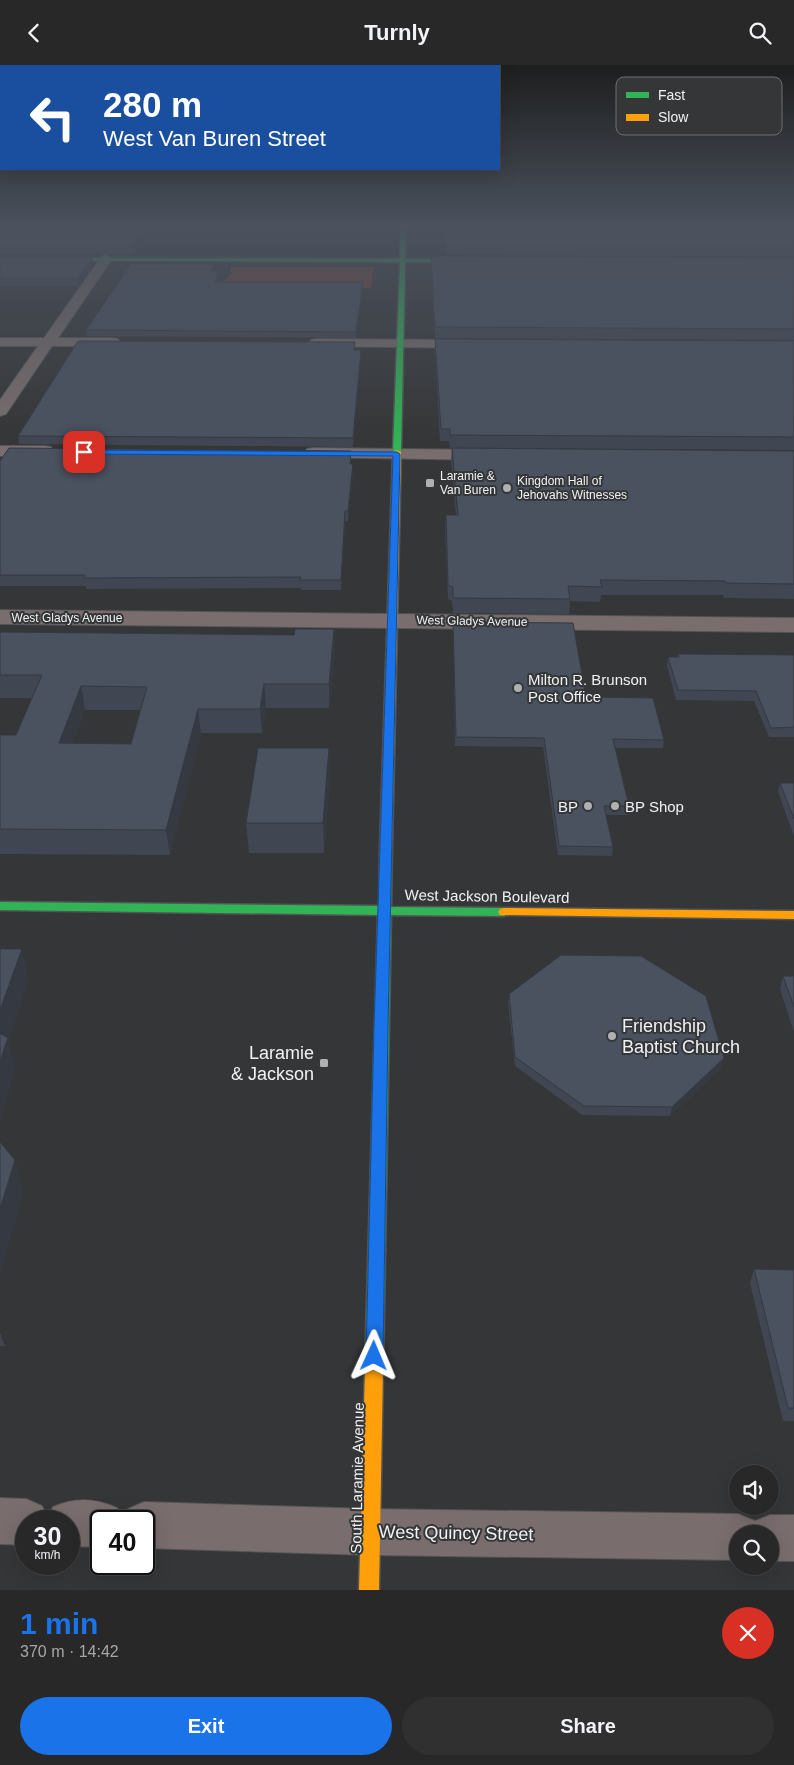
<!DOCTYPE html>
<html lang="en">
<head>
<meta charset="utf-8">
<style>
	:root { --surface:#282829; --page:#303031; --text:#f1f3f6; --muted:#a5a6a8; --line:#444446; --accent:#1a73e8 }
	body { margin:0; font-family:Arial,sans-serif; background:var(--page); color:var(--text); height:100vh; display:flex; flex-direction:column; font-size:19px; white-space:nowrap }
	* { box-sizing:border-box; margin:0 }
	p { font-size:16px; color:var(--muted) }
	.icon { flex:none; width:28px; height:28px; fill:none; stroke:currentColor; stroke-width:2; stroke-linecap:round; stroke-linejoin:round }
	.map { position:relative; height:1525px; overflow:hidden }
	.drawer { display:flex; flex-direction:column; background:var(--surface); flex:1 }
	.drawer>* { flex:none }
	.hud { position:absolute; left:0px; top:0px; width:500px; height:105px; box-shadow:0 5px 20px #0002,0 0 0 1px var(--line); background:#1a4fa0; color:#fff; overflow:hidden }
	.fabs { position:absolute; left:729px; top:1400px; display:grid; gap:10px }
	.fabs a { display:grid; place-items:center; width:50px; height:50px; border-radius:50%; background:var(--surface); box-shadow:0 5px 20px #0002,0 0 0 1px var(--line); font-size:25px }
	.speed { position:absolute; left:15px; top:1445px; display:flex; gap:10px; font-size:25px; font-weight:700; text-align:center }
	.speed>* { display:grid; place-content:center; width:65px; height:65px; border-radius:50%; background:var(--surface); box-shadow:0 5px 20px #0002,0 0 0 1px var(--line); line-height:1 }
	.speed small { font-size:12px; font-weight:400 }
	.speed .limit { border:2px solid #111; border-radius:8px; background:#fff; color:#111 }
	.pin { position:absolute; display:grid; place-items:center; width:42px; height:42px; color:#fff; margin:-21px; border-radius:10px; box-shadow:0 2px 8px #0006 }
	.me { position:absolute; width:55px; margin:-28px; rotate:1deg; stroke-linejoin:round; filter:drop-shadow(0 0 4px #0008) }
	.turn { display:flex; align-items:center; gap:18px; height:105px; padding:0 20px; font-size:22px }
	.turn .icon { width:65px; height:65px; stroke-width:2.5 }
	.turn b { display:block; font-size:35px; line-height:42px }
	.round { display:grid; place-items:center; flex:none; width:52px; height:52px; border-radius:26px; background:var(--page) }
	.head { display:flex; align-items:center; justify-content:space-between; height:85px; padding:0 20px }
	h1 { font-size:30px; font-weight:800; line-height:38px; color:var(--accent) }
	.button { display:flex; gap:10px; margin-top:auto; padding:10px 20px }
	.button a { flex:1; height:58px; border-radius:30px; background:var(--accent); color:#fff; font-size:20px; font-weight:800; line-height:58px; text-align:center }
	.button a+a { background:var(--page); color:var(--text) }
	header { display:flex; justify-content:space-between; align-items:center; height:65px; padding:0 20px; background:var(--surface); font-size:22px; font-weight:800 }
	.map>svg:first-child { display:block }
	.green { fill:#7f4032 }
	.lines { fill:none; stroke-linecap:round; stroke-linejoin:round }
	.street-casing { stroke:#535455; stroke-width:2 }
	.fast-casing { stroke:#535455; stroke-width:3 }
	.slow-casing { stroke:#535455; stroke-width:3 }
	.street { fill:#796e6d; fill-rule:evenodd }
	.fast { fill:#30b455; fill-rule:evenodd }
	.slow { fill:#ff9f0a; fill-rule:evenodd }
	.wall { fill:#404652; fill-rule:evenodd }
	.shaded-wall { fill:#343942 }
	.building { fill:#4a515f; stroke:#343942; fill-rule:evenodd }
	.route { fill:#1a73e8; stroke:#114b97 }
	.poi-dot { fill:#afb0b1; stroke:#343638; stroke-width:2 }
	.labels { text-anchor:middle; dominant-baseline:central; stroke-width:4; stroke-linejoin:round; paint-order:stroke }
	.far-poi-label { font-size:12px; fill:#f0f1f3; stroke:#343638; text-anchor:start }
	.far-street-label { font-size:12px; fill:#f0f1f3; stroke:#343638 }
	.poi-label { font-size:15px; fill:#f0f1f3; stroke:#343638; text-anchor:start }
	.street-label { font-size:15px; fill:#f0f1f3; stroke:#343638 }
	.near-poi-label { font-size:18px; fill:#f0f1f3; stroke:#343638; text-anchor:start }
	.near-street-label { font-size:18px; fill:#f0f1f3; stroke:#343638 }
	.key { fill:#343638; stroke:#6c6e70; stroke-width:1 }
	.key-label { font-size:14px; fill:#f0f1f3 }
</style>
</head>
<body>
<header><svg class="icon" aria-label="back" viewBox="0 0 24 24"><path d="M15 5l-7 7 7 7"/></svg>Turnly<svg class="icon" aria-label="search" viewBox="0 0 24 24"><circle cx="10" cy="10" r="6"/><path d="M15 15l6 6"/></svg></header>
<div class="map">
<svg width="794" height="1525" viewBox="0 0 794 1525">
	<rect width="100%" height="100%" fill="#353637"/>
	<path class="green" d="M231,202H374L371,223L224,222L230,218L224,216L231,209Z"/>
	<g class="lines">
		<g class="street-casing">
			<path id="street" d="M106,190L112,194L58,273H113L118,274L120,277L118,280L113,281H52L6,349L0,351V335L38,281H0V273H44L102,191Z
				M316,274L473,275L478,276L480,279L478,282L473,283L311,281L309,278L311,275Z
				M0,381H45L51,382L54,386L51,390L45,391H0Z
				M313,383L488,385L494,386L497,390L494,394L488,395L307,392L304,388L307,384Z
				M0,545L794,553V567L0,559Z
				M0,1433L26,1434L42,1441L48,1453L53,1442C75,1432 95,1433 117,1443L123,1455L128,1444L144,1437L371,1444L738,1449L755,1456L770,1450H794V1496H770V1469H738V1495L371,1490L144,1483V1456H101V1482L69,1481V1456H26V1480L0,1479Z"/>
		</g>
		<g class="fast-casing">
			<path id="fast" d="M401,162H405V194L468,195L470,196L468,197H405L401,387L397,389L393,387L400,197L0,195V193L400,194Z
				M386,778L392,782L391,842L504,843L510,847L504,851L391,850L383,1304L380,1310L374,1312L368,1310L365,1304L378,850L0,845V837L379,841L380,782Z"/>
		</g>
		<g class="slow-casing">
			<path id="slow" d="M397,385L401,387L392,782L386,786L380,782L393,387Z
				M504,843L794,846V854L500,850L498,847L500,844Z
				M374,1296L380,1298L383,1304L379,1525H359L365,1304L368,1298Z"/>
		</g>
		<use href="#street" class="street"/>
		<use href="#fast" class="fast"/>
		<use href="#slow" class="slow"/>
	</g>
	<path class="wall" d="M0,162H152L133,189H0Z
		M444,162H794V191L446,190Z
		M0,192L92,193L93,200L79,221H0Z
		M431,193H794V275L435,273L431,203Z
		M215,205L214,206L218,211L217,217H363V223L356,273L87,271L86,265Z
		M435,274L794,276V385L450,383L449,376H440L435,285Z
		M355,285L361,293L353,382L19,379L18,371Z
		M452,383L794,386V534L724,533L723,530H601L600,537L570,536L569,549L453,548L452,536L448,534L445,464L446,450H456L451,396Z
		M351,386V399H353V409L348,456H345L341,525H301V523L86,524V521H0V396Z
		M453,557L586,632L664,675L663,683H615L629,741L627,750H606L613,782L612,791L558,790L543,682L455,681Z
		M334,564L335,587L329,643H266L262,668H201L170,790L0,789V670H16L32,633H0V567L294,570ZM85,645H140L131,679H72Z
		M678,589L794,590V672H769L754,636L676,635L667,601L668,592H677Z
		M329,683L330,712L324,788H249L246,758Z
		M780,718H794V771L778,727Z
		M783,911H794V967L780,924Z
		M509,929L722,1003L670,1051L582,1050L515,1001L508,939Z
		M754,1204L794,1205V1356H783L750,1218Z
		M0,1268L5,1281H0Z"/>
	<path class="shaded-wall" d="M146,162H152L133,189L132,181Z
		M92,193L93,200L79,221L78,213Z
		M214,199L215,205L211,211V206Z
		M218,206V211L216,222L215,217Z
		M363,217V223L356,273V267Z
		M361,285V293L353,382V373Z
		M353,399V409L348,456V446Z
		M345,446V456L341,525V515Z
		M334,564L335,587L329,643V619Z
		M264,619L266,643L262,668L260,644Z
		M81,621L85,645L63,703L59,678Z
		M198,644L201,668L170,790L166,765Z
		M329,683L330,712L324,788L323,758Z
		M22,884L29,915L9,976L16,1004L0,1056V945Z
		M724,993L722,1003L670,1051L672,1042Z
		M15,1095L24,1127L0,1210V1144Z"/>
	<path class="building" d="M0,162H146L132,181H0Z
		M445,162H794V181H446Z
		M437,191L794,193V264L435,262L431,193Z
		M0,192L92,193L78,213H0Z
		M131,199H214L211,206H218L215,217H363L356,267L86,265Z
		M435,274L794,276V372L450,370V364H441Z
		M78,276L355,277L354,285H361L353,373L18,371Z
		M9,383L351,386L350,399H353L348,446H345L341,515H300L301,512L84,513L85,510H0V396Z
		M452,383L794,386V519L727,518L725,516L600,515L602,522L568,521L570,534L453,533V522L448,520L446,450H458Z
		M453,557L573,558L586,632L653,633L664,675L613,674L629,741H604L613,782L559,781L544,673L456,672Z
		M295,564H334L329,619H264L260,644H198L166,765L0,764V670H16L42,610H0V567L294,570ZM81,621L147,622L131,679L59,678Z
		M678,589L794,590V662L771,663L756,626L678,625L668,592H679Z
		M258,683H329L323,758H246Z
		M780,718H794V754Z
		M0,884H22L0,945Z
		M561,890L641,891L706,931L724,993L672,1042L584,1041L515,992L509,929Z
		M783,911H794V942Z
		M0,968L8,973L0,996Z
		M0,1077L15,1095L0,1144Z
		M754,1204L794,1205V1343H788Z"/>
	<linearGradient id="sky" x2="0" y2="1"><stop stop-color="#1d1e1e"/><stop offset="0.43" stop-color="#4b525e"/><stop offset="1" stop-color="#4b525e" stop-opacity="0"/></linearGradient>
	<rect width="794" height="375" fill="url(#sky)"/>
	<path class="route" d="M81,385L397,387L400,389L388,962L383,1291L380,1297L374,1299L368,1297L366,1291L374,962L393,391L84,389L80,387Z"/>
	<g class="poi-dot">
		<rect x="425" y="413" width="10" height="10" rx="2.5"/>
		<circle cx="507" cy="423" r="5"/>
		<circle cx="518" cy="623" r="5"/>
		<circle cx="588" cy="741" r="5"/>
		<circle cx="615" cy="741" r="5"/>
		<circle cx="612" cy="971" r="5"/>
		<rect x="319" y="993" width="10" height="10" rx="2.5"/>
	</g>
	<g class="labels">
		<g class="far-poi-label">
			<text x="440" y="411">Laramie &amp;<tspan x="440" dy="14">Van Buren</tspan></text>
			<text x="517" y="416">Kingdom Hall of<tspan x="517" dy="14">Jehovahs Witnesses</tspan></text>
		</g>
		<g class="far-street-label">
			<text x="67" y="553">West Gladys Avenue</text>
			<text transform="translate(472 556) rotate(1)">West Gladys Avenue</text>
		</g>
		<g class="poi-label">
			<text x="528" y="614">Milton R. Brunson<tspan x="528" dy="17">Post Office</tspan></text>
			<text x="578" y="741" text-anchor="end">BP</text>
			<text x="625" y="741">BP Shop</text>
		</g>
		<g class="street-label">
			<text transform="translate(487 831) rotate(1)">West Jackson Boulevard</text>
			<text transform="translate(357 1413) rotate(-89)">South Laramie Avenue</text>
		</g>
		<g class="near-poi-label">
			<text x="622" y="961">Friendship<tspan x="622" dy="21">Baptist Church</tspan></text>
			<text x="314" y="988" text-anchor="end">Laramie<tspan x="314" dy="21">&amp; Jackson</tspan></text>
		</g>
		<g class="near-street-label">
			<text transform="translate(456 1468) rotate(1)">West Quincy Street</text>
		</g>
	</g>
	<rect x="616" y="12" width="166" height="58" rx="8" class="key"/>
	<rect x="626" y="27" width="23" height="6" fill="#30b455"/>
	<rect x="626" y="49" width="23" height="7" fill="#ff9f0a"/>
	<g class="key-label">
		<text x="658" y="35">Fast</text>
		<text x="658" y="57">Slow</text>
	</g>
</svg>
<div class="fabs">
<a><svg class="icon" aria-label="sound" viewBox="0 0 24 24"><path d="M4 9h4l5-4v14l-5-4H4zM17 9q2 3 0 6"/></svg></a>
<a><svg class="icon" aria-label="search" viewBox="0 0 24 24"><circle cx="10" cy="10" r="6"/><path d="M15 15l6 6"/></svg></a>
</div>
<div class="speed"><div>30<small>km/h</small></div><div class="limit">40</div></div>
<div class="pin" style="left:84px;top:387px;background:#d93025"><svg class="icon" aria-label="arrive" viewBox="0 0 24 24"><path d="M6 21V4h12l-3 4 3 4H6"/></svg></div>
<svg class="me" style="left:374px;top:1291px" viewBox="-20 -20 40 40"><path d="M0-17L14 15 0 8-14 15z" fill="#1a73e8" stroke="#fff" stroke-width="4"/></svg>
<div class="hud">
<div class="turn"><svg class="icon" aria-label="left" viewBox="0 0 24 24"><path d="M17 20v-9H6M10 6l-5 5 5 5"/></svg><div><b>280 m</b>West Van Buren Street</div></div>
</div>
</div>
<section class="drawer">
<div class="head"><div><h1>1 min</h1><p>370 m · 14:42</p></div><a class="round" style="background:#d93025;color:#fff"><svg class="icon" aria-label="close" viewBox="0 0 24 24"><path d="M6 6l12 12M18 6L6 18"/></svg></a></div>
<div class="button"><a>Exit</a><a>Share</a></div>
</section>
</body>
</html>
